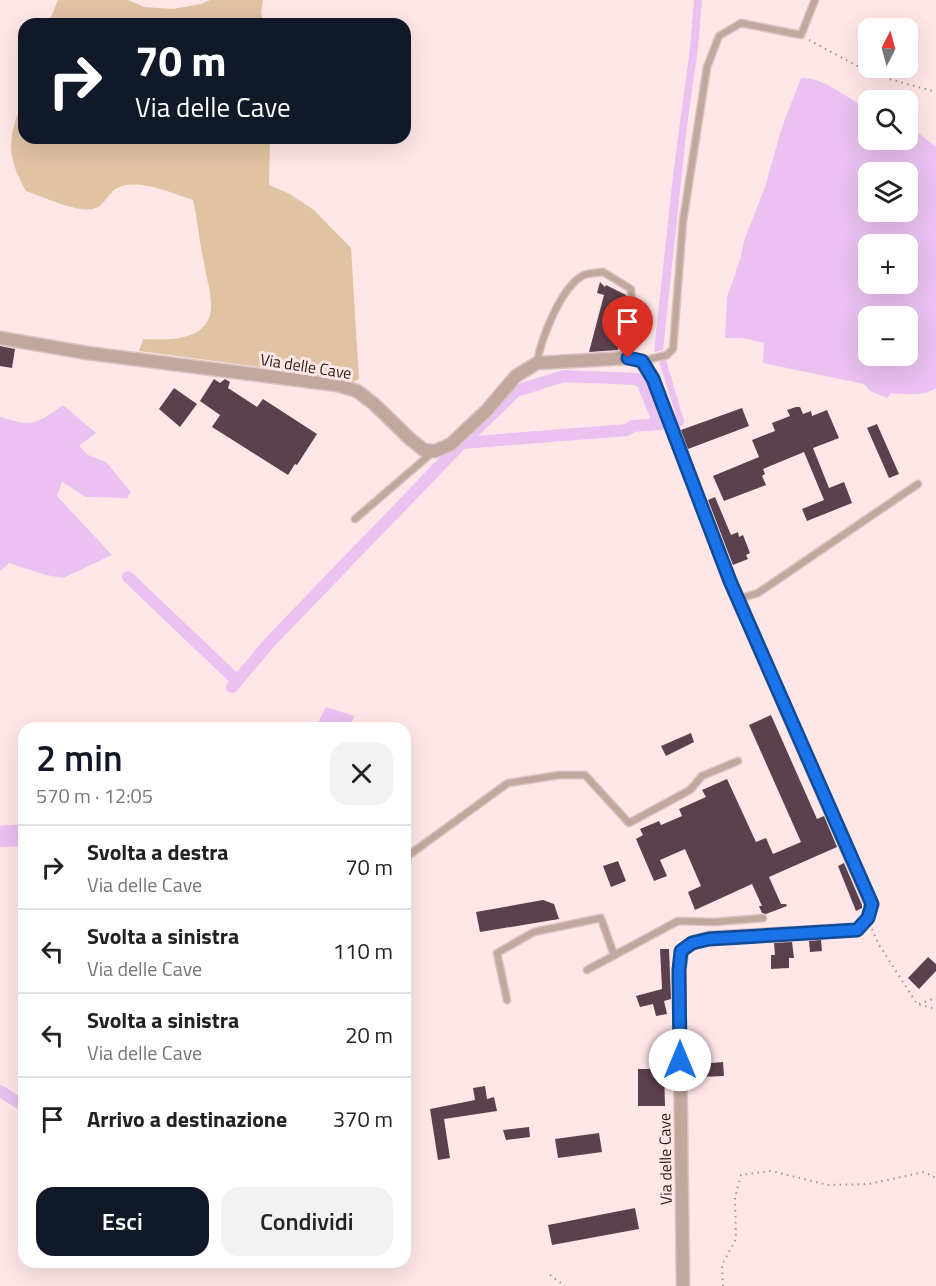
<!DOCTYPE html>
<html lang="it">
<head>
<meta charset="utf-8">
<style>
	:root { --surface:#fff; --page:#f2f2f2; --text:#222; --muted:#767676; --line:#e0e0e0; --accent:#111827 }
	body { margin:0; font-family:"Titillium Web",sans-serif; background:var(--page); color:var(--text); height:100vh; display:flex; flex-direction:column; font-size:22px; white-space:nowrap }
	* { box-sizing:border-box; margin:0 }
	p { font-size:20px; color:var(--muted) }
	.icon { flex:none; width:33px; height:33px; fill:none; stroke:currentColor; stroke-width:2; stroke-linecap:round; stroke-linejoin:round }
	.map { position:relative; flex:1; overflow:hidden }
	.drawer { position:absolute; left:18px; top:722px; width:393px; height:546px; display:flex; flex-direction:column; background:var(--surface); border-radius:18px; box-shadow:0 6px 24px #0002 }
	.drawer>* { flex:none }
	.top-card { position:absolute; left:18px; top:18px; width:393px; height:126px; border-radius:18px; box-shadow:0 6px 24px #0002; background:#111827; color:#fff; overflow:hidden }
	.needle { width:39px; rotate:6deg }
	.tools { position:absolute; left:858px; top:18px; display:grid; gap:12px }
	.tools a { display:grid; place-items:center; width:60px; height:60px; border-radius:12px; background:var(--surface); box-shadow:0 6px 24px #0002; font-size:30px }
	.pin { position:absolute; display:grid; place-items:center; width:51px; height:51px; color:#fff; margin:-62px -26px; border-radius:50% 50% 50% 0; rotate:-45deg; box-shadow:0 0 6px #0007 }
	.pin .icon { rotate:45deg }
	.me { position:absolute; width:66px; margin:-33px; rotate:0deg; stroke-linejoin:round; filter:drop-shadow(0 0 4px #0008) }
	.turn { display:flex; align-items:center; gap:21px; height:126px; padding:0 18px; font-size:27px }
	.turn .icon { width:78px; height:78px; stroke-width:2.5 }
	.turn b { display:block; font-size:42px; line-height:51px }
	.round { display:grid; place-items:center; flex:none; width:63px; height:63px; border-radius:18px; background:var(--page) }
	.head { display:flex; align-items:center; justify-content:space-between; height:102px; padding:0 18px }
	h1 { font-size:36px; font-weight:600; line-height:45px; color:var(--accent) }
	.cta { display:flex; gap:12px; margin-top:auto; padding:12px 18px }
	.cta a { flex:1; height:69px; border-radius:18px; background:var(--accent); color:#fff; font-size:24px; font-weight:600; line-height:69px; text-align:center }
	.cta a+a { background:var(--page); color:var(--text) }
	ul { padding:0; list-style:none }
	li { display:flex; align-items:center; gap:18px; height:84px; padding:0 18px; border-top:2px solid var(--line) }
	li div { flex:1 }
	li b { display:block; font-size:22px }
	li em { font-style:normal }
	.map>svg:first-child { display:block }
	.green { fill:#e0c3a3 }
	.water { fill:#eac1f1; fill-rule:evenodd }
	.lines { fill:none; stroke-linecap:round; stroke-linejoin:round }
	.canal { stroke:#eac1f1; stroke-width:12 }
	.building { fill:#5b404d }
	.service-casing { stroke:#d8c2c3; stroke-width:9 }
	.minor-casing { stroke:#d8c2c3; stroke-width:15 }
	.path { stroke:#a69293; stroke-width:2; stroke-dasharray:1.5 4.5; stroke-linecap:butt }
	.service { stroke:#c2a79c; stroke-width:6 }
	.minor { stroke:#c2a79c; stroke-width:12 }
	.route-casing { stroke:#114b97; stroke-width:15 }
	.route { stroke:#1a73e8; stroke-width:10 }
	.labels { text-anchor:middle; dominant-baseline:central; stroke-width:6; stroke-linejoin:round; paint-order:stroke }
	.street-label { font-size:16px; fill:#291c1c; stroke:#ffe7e8 }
</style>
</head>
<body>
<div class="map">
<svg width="936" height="1286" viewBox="0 0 936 1286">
	<rect width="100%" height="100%" fill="#ffe7e8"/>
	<path class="green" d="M58,0H128L144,7L173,9L201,4L210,0H263L261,13L264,24H48Z
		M24,95V138H270L269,185L288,193L314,210L351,248L359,379L353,382L319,375L139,351L143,339C167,340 208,342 211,309C212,293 206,278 204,263C199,242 198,221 193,200C171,193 132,175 113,191C105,198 104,206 93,209C77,213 41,196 26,191C3,150 10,137 24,95Z"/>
	<path class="water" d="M694,0H702L698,48L687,126L663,350L654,352L673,175L690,48Z
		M801,78C825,77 847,99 868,108V140H908V125L936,147V388C923,397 906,394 891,393L887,398L870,391L864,384L763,363L764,343L742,338H725L727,297L740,260L744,241L765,187L782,127ZM908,172V212H868V172ZM908,244V284H868V244ZM908,316V356H868V316Z
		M666,360L684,421L683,423L678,424L676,415L659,362Z
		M63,405L96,433L79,446L88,455L106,462L131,492L127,498L86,497L62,482L57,496L112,555L63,578L46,575L9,563L0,571V417C33,427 35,425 63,405Z
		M326,707L354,716L350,727H316Z
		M24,824V846L0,847V826Z"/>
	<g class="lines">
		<path class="canal" d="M462,443L627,430L633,426L659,424
			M128,577L237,681
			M232,687L271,641L459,446L516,391L564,376L637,379L643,384L659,424L678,421
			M0,1091L24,1106"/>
	</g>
	<path class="building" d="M600,282L605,287L606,285L626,295V301L614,342H618V350L589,352L604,295L597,293Z
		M0,346L15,349L12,368L0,366Z
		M214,379L220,383L225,379L230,382L228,388L257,407L263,399L317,434L297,465L295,464L288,475L212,427L220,415L200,401Z
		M174,388L197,404L180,427L159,409Z
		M796,407H800L803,414L811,411L812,416L827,410L839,438L813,448L829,488L844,482L852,503L807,521L802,509L824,500L804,452L763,469L765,474L762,476L766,485L724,501L713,476L759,457L752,440L775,431L772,423L790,416L787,410Z
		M742,408L749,426L688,449L681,430Z
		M877,424L899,474L889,478L867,428Z
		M715,497L731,535L738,532L739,537L743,535L750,553L746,555L748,559L733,565L708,500Z
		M771,715L817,819L824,816L837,847L769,877L781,904H786L787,906L766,914L762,913L759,906H762L752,884L695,910L688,892L701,886L685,849L660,860L667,876L654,881L636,839L643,835L640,829L659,821L661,825L682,816L679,809L706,797L702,790L727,779L756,842L766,838L773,854L801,842L749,725Z
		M691,733L694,742L666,756L661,746Z
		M618,861L626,881L611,887L603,866Z
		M844,863L862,905V908L856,911L838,866Z
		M543,900L554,904L559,919L480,932L476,912Z
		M821,940L822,951L810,952L809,941Z
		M792,942L794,958H789V968L771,969V955H775L774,943Z
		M660,949H669L671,999L664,1001L667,1014L656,1016L653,1004L640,1007L636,996L662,989Z
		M928,957L936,964V971L919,989L908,978Z
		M723,1062L724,1076L700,1077V1064Z
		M638,1069H664L665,1106H638Z
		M485,1086L487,1099L494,1097L497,1111L444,1119L450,1158L438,1160L430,1109L475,1100L473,1088Z
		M529,1127L530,1137L506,1140L503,1130Z
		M599,1133L602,1152L558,1158L555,1139Z
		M635,1208L639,1229L552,1245L548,1225Z"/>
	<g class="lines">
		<g class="service-casing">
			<path id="service" d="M642,361L667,355L673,349L683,221L707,67L719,36L741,23L801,35L815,0
				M537,363C541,339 561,286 584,275C589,273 598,273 603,272L631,289L633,329L623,358
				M355,519L434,451
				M738,599L758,593L918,484
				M405,864L409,855L508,783L560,775H585L629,823L690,790L702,776L738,761
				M587,970L678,921L715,922L763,918
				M507,1000L497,953L534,932L601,918L614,955"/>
		</g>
		<g class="minor-casing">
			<path id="minor" d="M0,338L87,353L337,385L357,391L374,404L410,439L424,450L435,451L451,444L487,410L516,376L537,363L628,358L642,361L653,379L730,581L871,904L868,918L857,930L709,938L692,943L682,951L679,970L683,1286"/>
		</g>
		<path class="path" d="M809,40L861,68L889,79L936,92
			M872,929L878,943L917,1004L936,1009
			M919,1004L936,998
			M550,1275L565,1286
			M723,1286L722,1265L736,1239L735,1197L741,1175L771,1171L828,1185L869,1184L924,1172L936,1178"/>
		<use href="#service" class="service"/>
		<use href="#minor" class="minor"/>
	</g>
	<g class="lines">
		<g class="route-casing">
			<path id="route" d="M628,358L642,361L653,379L730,581L872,904L868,918L857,930L709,939L692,943L681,951L679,970L680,1060"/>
		</g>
		<use href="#route" class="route"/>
	</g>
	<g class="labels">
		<g class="street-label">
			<text transform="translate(306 366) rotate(9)">Via delle Cave</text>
			<text transform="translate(665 1159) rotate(-91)">Via delle Cave</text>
		</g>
	</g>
</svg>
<div class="tools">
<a><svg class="needle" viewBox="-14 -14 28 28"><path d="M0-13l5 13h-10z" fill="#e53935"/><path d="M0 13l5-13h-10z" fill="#767676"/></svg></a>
<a><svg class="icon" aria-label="search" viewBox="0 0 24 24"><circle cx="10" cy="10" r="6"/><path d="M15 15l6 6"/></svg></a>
<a><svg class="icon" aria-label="layers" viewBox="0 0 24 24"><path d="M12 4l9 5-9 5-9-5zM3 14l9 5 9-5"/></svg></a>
<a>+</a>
<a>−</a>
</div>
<div class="pin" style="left:628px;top:358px;background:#d93025"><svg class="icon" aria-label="arrive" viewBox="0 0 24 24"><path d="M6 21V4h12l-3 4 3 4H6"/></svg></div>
<svg class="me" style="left:680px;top:1060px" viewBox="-20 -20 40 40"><circle r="19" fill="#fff"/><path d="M0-13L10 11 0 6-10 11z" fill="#1a73e8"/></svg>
<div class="top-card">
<div class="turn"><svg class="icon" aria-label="right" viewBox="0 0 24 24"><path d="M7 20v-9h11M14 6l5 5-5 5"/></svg><div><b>70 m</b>Via delle Cave</div></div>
</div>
<section class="drawer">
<div class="head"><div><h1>2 min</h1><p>570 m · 12:05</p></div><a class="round"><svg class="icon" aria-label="close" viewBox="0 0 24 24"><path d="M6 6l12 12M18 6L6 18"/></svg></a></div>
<ul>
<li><svg class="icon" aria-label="right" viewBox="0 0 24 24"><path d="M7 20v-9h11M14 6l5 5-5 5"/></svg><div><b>Svolta a destra</b><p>Via delle Cave</p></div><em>70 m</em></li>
<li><svg class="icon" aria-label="left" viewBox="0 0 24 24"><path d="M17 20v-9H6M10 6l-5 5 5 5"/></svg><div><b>Svolta a sinistra</b><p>Via delle Cave</p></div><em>110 m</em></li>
<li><svg class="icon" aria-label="left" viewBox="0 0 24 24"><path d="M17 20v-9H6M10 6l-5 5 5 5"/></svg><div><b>Svolta a sinistra</b><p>Via delle Cave</p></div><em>20 m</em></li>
<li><svg class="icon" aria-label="arrive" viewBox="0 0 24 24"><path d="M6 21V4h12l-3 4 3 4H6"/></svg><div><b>Arrivo a destinazione</b></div><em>370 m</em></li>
</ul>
<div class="cta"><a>Esci</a><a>Condividi</a></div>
</section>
</div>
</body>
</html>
